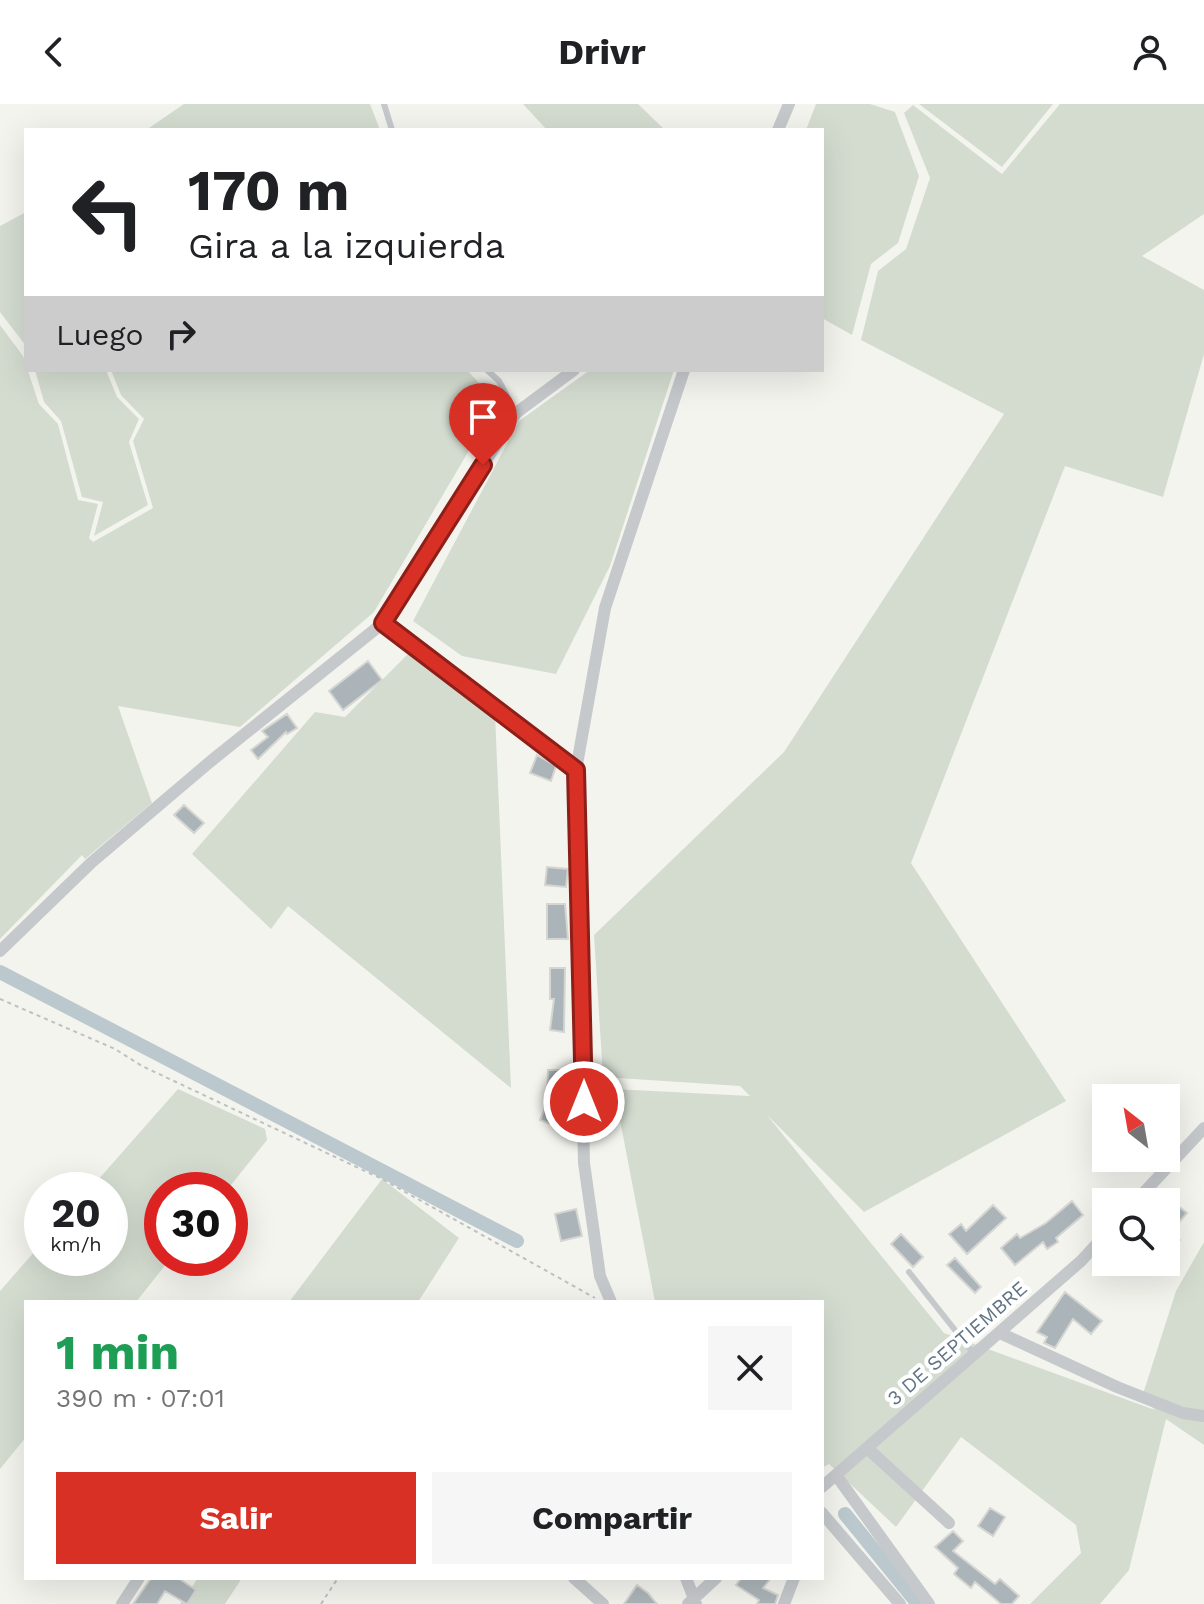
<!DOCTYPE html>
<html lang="es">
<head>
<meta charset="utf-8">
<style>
	:root { --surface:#fff; --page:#f6f6f6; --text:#202124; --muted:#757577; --accent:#d93025 }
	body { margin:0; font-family:"Work Sans",sans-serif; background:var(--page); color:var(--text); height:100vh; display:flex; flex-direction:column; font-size:30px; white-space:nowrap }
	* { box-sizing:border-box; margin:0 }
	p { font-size:26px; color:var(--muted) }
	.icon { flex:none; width:44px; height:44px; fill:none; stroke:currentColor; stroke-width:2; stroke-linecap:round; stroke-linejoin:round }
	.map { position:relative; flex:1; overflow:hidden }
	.sheet { position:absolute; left:24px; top:1196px; width:800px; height:280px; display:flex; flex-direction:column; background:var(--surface); border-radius:0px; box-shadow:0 8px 32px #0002 }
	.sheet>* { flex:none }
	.hud { position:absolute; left:24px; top:24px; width:800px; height:244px; border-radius:0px; box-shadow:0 8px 32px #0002; background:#fff; color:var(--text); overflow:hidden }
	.needle { width:52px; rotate:329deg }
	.tools { position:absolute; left:1092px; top:980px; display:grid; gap:16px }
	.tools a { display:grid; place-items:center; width:88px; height:88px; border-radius:0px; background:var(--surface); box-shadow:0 8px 32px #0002; font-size:40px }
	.speed { position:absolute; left:24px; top:1068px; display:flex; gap:16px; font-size:40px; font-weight:700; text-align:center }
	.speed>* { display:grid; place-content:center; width:104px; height:104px; border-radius:50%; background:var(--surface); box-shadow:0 8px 32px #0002; line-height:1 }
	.speed small { font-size:20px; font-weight:400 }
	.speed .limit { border:12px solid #d22; background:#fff; color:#111 }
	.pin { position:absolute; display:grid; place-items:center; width:68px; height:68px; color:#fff; margin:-82px -34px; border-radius:50% 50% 50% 0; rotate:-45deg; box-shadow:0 0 8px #0007 }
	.pin .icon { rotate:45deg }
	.me { position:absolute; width:88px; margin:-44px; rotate:0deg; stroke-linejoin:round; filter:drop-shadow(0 0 6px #0008) }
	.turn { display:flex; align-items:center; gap:28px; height:168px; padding:0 32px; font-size:36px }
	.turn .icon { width:104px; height:104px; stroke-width:2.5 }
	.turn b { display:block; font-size:56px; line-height:68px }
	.then { display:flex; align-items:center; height:76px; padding:0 32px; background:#0003; gap:16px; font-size:30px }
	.round { display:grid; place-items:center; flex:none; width:84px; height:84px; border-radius:0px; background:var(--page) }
	.summary { display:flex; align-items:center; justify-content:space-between; height:136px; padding:0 32px }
	h1 { font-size:48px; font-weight:700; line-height:60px; color:#1e9e55 }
	.primary-button { display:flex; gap:16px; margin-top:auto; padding:16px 32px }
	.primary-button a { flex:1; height:92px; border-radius:0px; background:var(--accent); color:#fff; font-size:32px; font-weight:700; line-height:92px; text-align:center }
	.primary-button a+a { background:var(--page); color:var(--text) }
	header { display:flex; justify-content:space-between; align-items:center; height:104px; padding:0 32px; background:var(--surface); font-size:36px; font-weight:700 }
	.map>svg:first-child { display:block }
	.green { fill:#d4dcd0 }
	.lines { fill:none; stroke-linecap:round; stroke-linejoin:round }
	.canal { stroke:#bbc8cd; stroke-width:14 }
	.building { fill:#abb4b8; stroke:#d5d5d2; stroke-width:2 }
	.path { stroke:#bec0c2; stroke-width:2; stroke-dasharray:4 4; stroke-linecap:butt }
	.service { stroke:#c6c9cc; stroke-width:6 }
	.minor { stroke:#c6c9cc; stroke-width:12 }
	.route-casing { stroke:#8d1f18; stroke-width:20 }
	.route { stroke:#d93025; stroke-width:14 }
	.labels { text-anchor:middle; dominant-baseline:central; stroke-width:8; stroke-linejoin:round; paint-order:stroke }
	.street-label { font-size:20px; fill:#607483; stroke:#fff }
</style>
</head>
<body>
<header><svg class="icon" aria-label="back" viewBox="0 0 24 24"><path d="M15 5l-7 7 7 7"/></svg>Drivr<svg class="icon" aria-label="person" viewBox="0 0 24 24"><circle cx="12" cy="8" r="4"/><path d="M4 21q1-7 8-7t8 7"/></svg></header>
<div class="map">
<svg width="1204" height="1500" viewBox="0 0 1204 1500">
	<rect width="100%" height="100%" fill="#f4f4ef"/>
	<path class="green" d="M184,0H370L380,26H146Z
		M523,0H638L665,26H547Z
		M816,0H870L895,8L919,72L898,139L871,160L852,231L822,214V26H806Z
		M919,0H1053L1002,63Z
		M1060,0H1204V110L1142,152L1204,186V250L1163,393L1065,362L911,759L1066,997L864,1108L767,1011L944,1229L1155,1306L1142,1293L1176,1187L1204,1138V1341L1166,1315L1129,1466L1100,1500H1030L1081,1449L1076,1421L961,1333L896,1423L829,1360L822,1364V1198H655L614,985L750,992L740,982L603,973L594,831L784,648L1004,310L861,236L878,167L906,145L930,74L904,9L913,1L1002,70Z
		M26,108V242L0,208V122Z
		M0,221L23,252L39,300L58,320L78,396L98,400L89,434L93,438L153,404L133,337L144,315L121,291L111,266H467L497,299L374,508L240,623L118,602L152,699L85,755L82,751L0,835Z
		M35,266H106L117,293L139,315L129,338L148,401L94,432L103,398L82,393L61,317L44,298Z
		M590,266H674L610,462L556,570L462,552L413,517L519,317Z
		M413,545L495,610L511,984L288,802L271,825L192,750L315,608L345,613Z
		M178,985L265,1025L267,1036L227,1086H162V1154H171L136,1198H26V1333L0,1365V1187L42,1139V1154H110V1086H89Z
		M382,1075L459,1134L418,1198H289Z
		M198,1474H242L225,1500H180Z"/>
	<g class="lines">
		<path class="canal" d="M0,868L517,1137
			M845,1410L918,1500"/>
	</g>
	<path class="building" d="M368,557L382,576L343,606L329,587Z
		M287,610L297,624L287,630L286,628L258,655L251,646L268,633L262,627Z
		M537,651L556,662L551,677L530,669Z
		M184,701L204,719L194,729L174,711Z
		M547,763L568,765L566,783L545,781Z
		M547,800H565L568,835H547Z
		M550,864H565L564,928L550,926L554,895H550Z
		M548,966H565L564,1002L570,1004L561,1024L540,1016L547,999Z
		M1072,1097L1083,1111L1056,1134L1058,1138L1047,1145L1043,1138L1015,1161L1001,1144L1017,1130L1020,1134L1046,1119Z
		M993,1101L1006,1114L967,1150L949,1130L961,1120L966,1127Z
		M1177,1101L1187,1109L1171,1128L1180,1136L1166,1151V1113Z
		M576,1105L582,1132L561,1137L555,1110Z
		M901,1130L923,1153L913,1163L891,1140Z
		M955,1154L981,1183L975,1189L947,1161Z
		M1065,1188L1102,1217L1091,1230L1073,1215L1055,1244L1044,1239L1047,1233L1037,1228Z
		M990,1404L1005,1413L993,1432L978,1422Z
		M953,1427L963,1437L953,1447L995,1480L1000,1475L1019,1492L1012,1500H1001L975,1478L971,1484L954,1470L958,1464L935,1443Z
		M151,1474H178L196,1486L187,1500L165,1487L157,1500H133Z
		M741,1474H771L763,1484L778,1491L775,1500H757L759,1496L736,1481Z
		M637,1481L648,1489L657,1500H624Z"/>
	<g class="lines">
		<path class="path" d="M0,895L115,945L142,962L382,1075L595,1194
			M321,1500L338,1474"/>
		<path class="service" d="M384,0L392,26
			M487,266L499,277L516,309
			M909,1168L974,1250"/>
		<path class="minor" d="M778,26L789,0
			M383,519L576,666
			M0,847L92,758L211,657L383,519L516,309L574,266
			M1135,1098L1204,1024
			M611,1198L600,1172L584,1059L576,666L605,504L684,266
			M1000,1229L1117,1283L1183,1309L1204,1312
			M867,1344L949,1419
			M836,1371L929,1500
			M822,1383L1081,1157L1106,1130
			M822,1409L900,1500
			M574,1474L603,1500
			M686,1474L696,1500
			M122,1500L139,1474
			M688,1500L716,1474
			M784,1500L794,1474"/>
	</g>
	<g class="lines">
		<g class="route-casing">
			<path id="route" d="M483,361L383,519L576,666L584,998"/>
		</g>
		<use href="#route" class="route"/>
	</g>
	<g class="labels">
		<g class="street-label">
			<text transform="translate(957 1239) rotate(-41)">3 DE SEPTIEMBRE</text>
		</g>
	</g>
</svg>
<div class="tools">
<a><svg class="needle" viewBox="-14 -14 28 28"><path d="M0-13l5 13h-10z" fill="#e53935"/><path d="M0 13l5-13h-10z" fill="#757577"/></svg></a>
<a><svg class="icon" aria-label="search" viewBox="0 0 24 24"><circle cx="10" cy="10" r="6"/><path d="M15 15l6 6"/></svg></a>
</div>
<div class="speed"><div>20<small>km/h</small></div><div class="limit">30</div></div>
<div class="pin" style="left:483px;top:361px;background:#d93025"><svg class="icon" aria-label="arrive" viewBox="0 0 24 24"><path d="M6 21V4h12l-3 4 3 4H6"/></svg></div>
<svg class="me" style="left:584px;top:998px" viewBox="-20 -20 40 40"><circle r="17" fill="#d93025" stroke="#fff" stroke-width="3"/><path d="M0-11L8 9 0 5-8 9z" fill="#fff"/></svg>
<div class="hud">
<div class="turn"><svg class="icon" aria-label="left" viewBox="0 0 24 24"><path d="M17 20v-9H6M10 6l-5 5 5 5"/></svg><div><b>170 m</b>Gira a la izquierda</div></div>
<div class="then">Luego<svg class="icon" aria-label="right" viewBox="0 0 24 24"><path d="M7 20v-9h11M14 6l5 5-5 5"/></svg></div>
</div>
<section class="sheet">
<div class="summary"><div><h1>1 min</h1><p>390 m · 07:01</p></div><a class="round"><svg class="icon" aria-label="close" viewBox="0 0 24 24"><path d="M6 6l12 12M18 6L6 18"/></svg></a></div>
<div class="primary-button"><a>Salir</a><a>Compartir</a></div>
</section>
</div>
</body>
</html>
